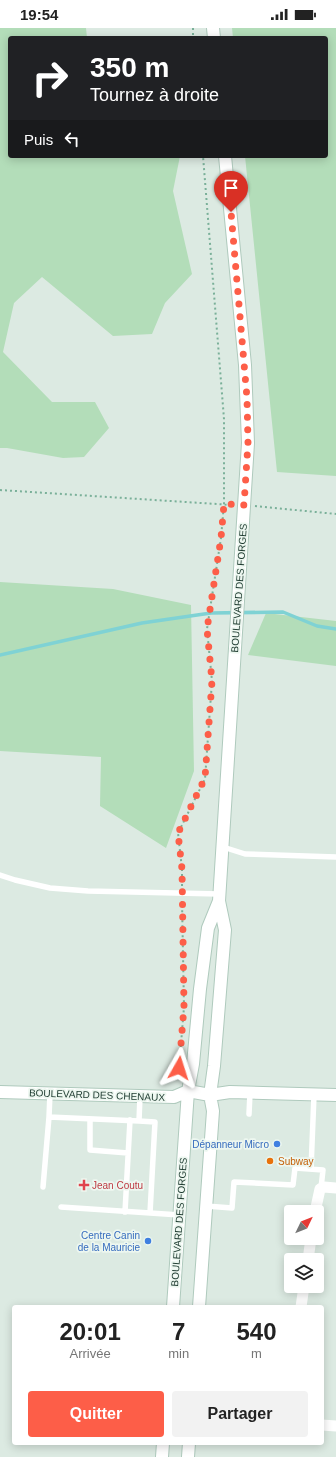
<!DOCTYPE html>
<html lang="fr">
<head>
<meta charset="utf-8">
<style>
	:root { --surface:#fff; --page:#f2f2f2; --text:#222; --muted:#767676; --accent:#fd5e48 }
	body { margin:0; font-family:Arial,sans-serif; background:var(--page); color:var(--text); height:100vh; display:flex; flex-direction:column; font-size:15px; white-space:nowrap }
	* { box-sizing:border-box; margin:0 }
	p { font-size:13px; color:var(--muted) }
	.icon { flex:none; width:22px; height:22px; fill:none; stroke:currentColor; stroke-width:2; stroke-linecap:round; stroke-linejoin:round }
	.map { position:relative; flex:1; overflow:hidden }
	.details { position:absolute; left:12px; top:1277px; width:312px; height:140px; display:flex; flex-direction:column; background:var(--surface); border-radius:4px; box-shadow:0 2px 10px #0003 }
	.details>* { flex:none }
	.guide { position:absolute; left:8px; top:8px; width:320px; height:122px; border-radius:4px; box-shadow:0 2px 10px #0003; background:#202124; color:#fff; overflow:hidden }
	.needle { width:26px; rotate:47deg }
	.controls { position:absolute; left:284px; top:1177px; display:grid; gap:8px }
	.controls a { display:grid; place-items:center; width:40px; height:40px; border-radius:4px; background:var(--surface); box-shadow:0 2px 10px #0003; font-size:20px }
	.pin { position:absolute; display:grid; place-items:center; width:34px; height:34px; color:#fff; margin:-41px -17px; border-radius:50% 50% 50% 0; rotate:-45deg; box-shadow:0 0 4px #0007 }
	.pin .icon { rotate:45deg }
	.me { position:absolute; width:44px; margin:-22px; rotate:6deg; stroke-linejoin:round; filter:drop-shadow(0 0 3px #0008) }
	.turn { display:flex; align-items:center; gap:14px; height:84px; padding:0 16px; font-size:18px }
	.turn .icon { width:52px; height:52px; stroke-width:2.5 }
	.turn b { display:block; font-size:28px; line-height:34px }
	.then { display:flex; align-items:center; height:38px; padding:0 16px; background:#0003; gap:8px; font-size:15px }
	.eta { display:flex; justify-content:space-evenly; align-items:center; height:68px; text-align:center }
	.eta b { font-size:24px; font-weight:600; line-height:28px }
	.action { display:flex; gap:8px; margin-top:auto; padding:8px 16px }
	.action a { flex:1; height:46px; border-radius:4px; background:var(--accent); color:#fff; font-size:16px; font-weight:600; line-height:46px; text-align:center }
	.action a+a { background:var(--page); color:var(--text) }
	.status { display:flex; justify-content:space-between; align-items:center; height:28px; padding:0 20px; background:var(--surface); direction:ltr }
	.status svg { height:11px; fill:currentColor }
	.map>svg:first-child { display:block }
	.green { fill:#b3ddb9 }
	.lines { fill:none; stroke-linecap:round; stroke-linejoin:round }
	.stream { stroke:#7fd2d4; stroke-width:3.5 }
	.secondary-casing { stroke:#afcabd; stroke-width:14 }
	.path { stroke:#7ab099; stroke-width:2; stroke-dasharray:2 3; stroke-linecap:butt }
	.lane { stroke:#fff; stroke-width:5.5 }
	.street { stroke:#fff; stroke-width:11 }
	.secondary { stroke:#fff; stroke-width:12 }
	.route { stroke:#fd5e48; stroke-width:7; stroke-dasharray:0 12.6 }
	.shop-dot { fill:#3f7fe0; stroke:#edf7f0; stroke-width:1.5 }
	.food-dot { fill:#e8710a; stroke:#edf7f0; stroke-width:1.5 }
	.health-dot { fill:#e0444e; stroke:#edf7f0; stroke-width:1.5 }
	.labels { text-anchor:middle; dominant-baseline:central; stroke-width:3.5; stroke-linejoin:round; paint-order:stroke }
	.street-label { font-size:10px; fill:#1d3a2f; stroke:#edf7f0 }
	.shop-label { font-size:10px; fill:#366cbe; stroke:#edf7f0; text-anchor:end }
	.food-label { font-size:10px; fill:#c56008; stroke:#edf7f0; text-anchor:start }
	.health-label { font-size:10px; fill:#be3a42; stroke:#edf7f0; text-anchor:start }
</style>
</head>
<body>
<div class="status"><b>19:54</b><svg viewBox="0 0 49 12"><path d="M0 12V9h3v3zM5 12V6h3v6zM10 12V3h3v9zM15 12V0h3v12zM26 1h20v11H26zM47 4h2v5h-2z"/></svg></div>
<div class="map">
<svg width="336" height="1429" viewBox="0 0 336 1429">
	<rect width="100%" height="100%" fill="#dceae2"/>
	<path class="green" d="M0,0H86L87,10H10V128H180L173,163L192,246L165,275L152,306L113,308L42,249L14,275L3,324L52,374H95L109,400L84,429L63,430L7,420H0Z
		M232,0H336V448L277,444L245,128H326V10H233Z
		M0,554L113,561L191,577L194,743L166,820L100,778L101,729L0,723Z
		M266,585L336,593V638L248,627Z"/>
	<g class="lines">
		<path class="stream" d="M0,627L142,595L211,585L283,584L317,598L336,601"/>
		<g class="secondary-casing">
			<path id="secondary" d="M213,0L214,10
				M0,1064L174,1069L188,1063L210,1067L230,1064L336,1067
				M173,1279L188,1063L193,1036L200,961L208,900L219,873
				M199,1279L213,1083L210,1067L214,1038L225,902L219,873L248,415L245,337L225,128
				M162,1429L163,1415
				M188,1429L189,1415"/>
		</g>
		<path class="path" d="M193,0V10
			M0,462L232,477
			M255,478L336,486
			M182,858V841L178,805L205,751L212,653L207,601L221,510L224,476V391L203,128
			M180,1044L179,1040L184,979L182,873"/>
		<path class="lane" d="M223,819L245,826L336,829
			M0,847L15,852L50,860L88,863L219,866
			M50,1065L49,1089L139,1093L140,1068
			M249,1086L250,1065
			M90,1091V1122L128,1125
			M139,1093L155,1094L150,1185L180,1187
			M311,1141L314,1067
			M43,1159L49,1089
			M206,1178L232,1180L234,1154L293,1157L295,1140L323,1142L321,1160
			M61,1179L150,1185
			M125,1184L130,1092"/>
		<path class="street" d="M315,1184L320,1161L324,1159L336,1160
			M308,1232L311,1210
			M301,1279L304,1258
			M322,1397L336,1398"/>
		<use href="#secondary" class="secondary"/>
	</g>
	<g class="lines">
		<path class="route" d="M179,1040L184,979L182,841L178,805L205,750L212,653L207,601L221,510L224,476L244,477L248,415L247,370L231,184"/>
	</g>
	<g class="shop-dot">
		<circle cx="277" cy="1116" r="4"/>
		<circle cx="148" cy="1213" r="4"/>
	</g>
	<circle class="food-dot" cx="270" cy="1133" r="4"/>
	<path class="health-dot" d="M82 1151h4v4h4v4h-4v4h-4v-4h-4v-4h4z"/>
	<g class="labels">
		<g class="street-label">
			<text transform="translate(239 560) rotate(-86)">BOULEVARD DES FORGES</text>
			<text transform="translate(97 1067) rotate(2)">BOULEVARD DES CHENAUX</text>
			<text transform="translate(179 1194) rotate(-86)">BOULEVARD DES FORGES</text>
		</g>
		<g class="shop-label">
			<text x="269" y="1116">Dépanneur Micro</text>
			<text x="140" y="1207">Centre Canin<tspan x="140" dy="12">de la Mauricie</tspan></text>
		</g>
		<g class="food-label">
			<text x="278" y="1133">Subway</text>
		</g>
		<g class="health-label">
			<text x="92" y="1157">Jean Coutu</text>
		</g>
	</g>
</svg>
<div class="controls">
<a><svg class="needle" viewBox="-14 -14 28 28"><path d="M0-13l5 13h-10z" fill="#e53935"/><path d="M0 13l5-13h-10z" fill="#767676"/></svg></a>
<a><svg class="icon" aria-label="layers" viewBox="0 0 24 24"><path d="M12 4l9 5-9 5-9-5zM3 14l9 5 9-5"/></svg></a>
</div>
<div class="pin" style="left:231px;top:184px;background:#d93025"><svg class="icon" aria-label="arrive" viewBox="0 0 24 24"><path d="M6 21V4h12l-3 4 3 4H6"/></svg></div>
<svg class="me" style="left:179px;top:1040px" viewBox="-20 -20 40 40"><path d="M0-17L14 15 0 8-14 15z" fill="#fd5e48" stroke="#fff" stroke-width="4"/></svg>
<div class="guide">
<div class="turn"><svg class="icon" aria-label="right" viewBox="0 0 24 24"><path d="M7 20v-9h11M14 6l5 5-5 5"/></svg><div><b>350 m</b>Tournez à droite</div></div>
<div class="then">Puis<svg class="icon" aria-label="left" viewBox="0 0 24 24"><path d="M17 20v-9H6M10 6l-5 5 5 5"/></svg></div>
</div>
<section class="details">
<div class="eta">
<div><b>20:01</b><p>Arrivée</p></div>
<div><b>7</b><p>min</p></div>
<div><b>540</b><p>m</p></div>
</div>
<div class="action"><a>Quitter</a><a>Partager</a></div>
</section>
</div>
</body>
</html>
